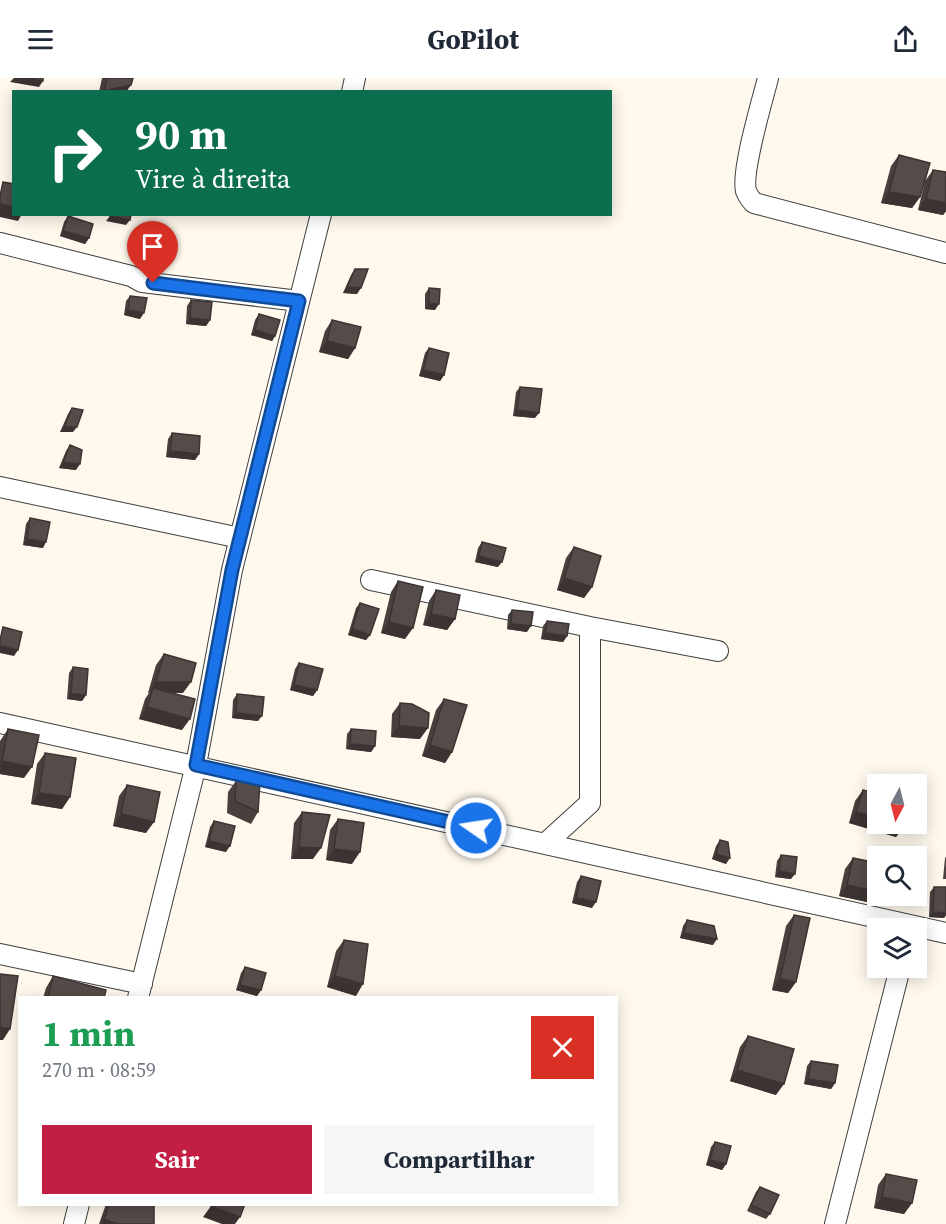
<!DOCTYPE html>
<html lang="pt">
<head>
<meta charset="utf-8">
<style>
	:root { --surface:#fff; --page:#f6f6f7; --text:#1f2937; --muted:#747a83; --accent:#c31e43 }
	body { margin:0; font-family:"Source Serif 4",serif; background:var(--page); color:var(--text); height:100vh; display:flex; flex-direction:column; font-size:22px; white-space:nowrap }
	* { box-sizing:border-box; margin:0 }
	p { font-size:20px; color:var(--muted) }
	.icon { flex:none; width:33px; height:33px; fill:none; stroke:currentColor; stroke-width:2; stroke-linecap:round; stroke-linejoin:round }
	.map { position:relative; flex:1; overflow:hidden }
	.panel { position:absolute; left:18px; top:918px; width:600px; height:210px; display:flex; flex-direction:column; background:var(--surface); border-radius:0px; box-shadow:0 3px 15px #0003 }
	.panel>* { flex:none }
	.banner { position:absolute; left:12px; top:12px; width:600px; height:126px; border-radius:0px; box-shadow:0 3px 15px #0003; background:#0b6e4f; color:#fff; overflow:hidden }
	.needle { width:39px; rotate:187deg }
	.controls { position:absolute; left:867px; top:696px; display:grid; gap:12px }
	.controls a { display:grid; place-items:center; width:60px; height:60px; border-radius:0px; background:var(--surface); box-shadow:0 3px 15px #0003; font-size:30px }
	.pin { position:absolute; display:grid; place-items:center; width:51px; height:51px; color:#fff; margin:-62px -26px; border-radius:50% 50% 50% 0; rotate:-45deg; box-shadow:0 0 6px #0007 }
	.pin .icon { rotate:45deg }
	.me { position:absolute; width:66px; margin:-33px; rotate:283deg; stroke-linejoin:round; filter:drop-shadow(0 0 4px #0008) }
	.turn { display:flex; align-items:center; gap:21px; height:126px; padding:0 24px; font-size:27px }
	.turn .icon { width:78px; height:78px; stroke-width:2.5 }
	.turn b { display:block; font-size:42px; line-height:51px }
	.round { display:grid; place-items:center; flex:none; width:63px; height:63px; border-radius:0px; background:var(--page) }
	.overview { display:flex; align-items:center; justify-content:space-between; height:102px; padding:0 24px }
	h1 { font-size:36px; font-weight:700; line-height:45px; color:#1e9e55 }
	.cta { display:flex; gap:12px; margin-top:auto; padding:12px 24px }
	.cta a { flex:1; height:69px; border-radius:0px; background:var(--accent); color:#fff; font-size:24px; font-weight:700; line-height:69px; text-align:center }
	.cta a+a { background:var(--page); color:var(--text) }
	header { display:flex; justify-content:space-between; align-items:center; height:78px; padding:0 24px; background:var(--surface); font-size:27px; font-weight:700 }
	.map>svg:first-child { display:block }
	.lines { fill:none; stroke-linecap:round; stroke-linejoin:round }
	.street-casing { stroke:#3f3f3f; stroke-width:22 }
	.street { stroke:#fff; stroke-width:20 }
	.wall { fill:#49403e }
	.shaded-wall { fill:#3c3432 }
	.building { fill:#554b48; stroke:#3c3432; stroke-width:1.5 }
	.route-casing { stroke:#114b97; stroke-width:15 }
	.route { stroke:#1a73e8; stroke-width:10 }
</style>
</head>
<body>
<header><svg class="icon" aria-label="menu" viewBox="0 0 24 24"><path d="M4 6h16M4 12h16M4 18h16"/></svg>GoPilot<svg class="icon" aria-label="share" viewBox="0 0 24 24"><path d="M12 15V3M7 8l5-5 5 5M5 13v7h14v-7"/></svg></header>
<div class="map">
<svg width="946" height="1146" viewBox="0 0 946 1146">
	<rect width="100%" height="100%" fill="#fff8ec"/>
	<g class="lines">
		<g class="street-casing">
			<path id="street" d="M768,0C762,24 741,93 746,113C748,118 750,121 754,125L946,175
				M352,14L355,0
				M0,165L131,198L142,204L299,223
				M0,409L240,460
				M371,502L590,549L718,573
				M0,645L946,855
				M546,765L590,725V549
				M0,876L142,906
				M138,920L196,687L232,492L321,136
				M74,1146L79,1126
				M835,1146L900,890"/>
		</g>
		<use href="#street" class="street"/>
	</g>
	<path class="wall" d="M102,0H133L126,14H99Z
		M899,77L920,119L912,130L881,125L891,88Z
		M933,92L946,94V133L943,137L918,132L925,103Z
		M68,138L89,160L85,166L60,158L64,144Z
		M355,191L357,216L343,215L351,197Z
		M429,210L435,232L425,231V216Z
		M130,218L140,241L124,237L126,223Z
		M191,222L210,242L206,248L186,246L187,228Z
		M259,236L275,258L272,263L251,257L255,242Z
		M332,242L355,270L348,281L319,274L325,253Z
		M429,270L444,297L440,303L419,298L425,275Z
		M520,309L535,340L513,338L516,314Z
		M72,330L73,354H60L68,336Z
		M172,355L199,376L195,382L166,379L168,361Z
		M70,367L76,392L59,390L66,373Z
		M30,440L43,470L23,467L26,446Z
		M482,464L498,489L475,484L478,470Z
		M574,469L592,509L584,520L557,512L566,480Z
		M398,503L405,561L381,555L391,514Z
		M436,512L455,541L447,552L423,547L429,523Z
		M360,525L370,557L366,562L348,557L356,530Z
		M512,532L527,554L507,551L508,537Z
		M547,543L567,558L563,564L541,561L543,548Z
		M164,576L183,615H174L182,652L139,641L145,621L149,615H148L156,587Z
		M299,585L317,612L313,618L290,612L295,591Z
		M73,589L86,617L82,623L67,621L69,595Z
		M237,616L258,643L232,640L233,622Z
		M444,621L452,674L445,685L422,678L436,632Z
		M400,625L420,661L391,659L392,636Z
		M8,651L24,700L0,696V663Z
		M351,651L375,668L371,674L346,671L347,656Z
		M45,675L70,719L62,731L31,726L37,686Z
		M236,703L258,734L251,746L227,735L228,714Z
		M127,707L146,755L113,748L119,718Z
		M863,712L904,748L896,759L849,745L855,723Z
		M302,734L313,781H291L294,745Z
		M338,741L352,786L326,782L330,752Z
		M214,743L226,774L205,769L210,749Z
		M720,762L726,786L712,781L716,768Z
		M781,777L791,801L775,799L777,783Z
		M946,779V801H943L945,780Z
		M853,780L878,785V817L872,825L839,818L845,791Z
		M581,798L592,830L572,825L577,804Z
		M934,809L946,835V837L944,840L929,839L930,814Z
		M794,837L796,904L788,915L772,912L786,848Z
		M687,842L713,867L680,860L683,848Z
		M344,862L356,918L327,909L336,873Z
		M245,889L261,912L257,918L236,912L241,895Z
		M53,898L104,920H43L46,910Z
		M748,958L776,1017L730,1003L740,969Z
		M811,983L835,1005L831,1011L804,1006L807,988Z
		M715,1064L726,1086L722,1092L706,1087L711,1069Z
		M886,1096L912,1125L904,1136L874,1130L878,1107Z
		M760,1109L770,1136L766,1141L747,1133L756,1114Z
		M106,1126H154V1146H99Z"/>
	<path class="shaded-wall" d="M14,0H23L43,3L39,9L10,4Z
		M131,7L126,14H103L104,13Z
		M889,114L920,119L912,130L881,125Z
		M926,121L946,125V133L943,137L918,132Z
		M0,126L14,129V136H22L18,143L0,139Z
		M110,138L130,142L126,147L106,143Z
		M63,153L89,160L85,166L60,158Z
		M347,209L361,210L357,216L343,215Z
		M429,226H439L435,232L425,231Z
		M128,232L144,235L140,241L124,237Z
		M190,240L210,242L206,248L186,246Z
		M255,252L275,258L272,263L251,257Z
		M327,263L355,270L348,281L319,274Z
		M423,292L444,297L440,303L419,298Z
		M517,332L539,335L535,340L513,338Z
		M64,349H77L73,354H60Z
		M170,373L199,376L195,382L166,379Z
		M63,384L80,386L76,392L59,390Z
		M27,461L46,464L43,470L23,467Z
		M479,478L502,484L498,489L475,484Z
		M564,500L592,509L584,520L557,512Z
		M431,536L455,541L447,552L423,547Z
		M389,544L413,550L405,561L381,555Z
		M511,546L531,548L527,554L507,551Z
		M352,551L370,557L366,562L348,557Z
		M545,555L567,558L563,564L541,561Z
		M0,568L18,572L14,578L0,575Z
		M156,604H191L183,615H151L153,610L148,615Z
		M294,607L317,612L313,618L290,612Z
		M71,616L86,617L82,623L67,621Z
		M147,629L190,641L182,652L139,641Z
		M236,635L262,638L258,643L232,640Z
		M399,648L428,650L420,661L391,659Z
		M350,666L375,668L371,674L346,671Z
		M430,667L452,674L445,685L422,678Z
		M2,683L32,689L24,700L0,696V686Z
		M39,715L70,719L62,731L31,726Z
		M856,734L878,740V746H896L904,748L896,759L849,745Z
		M121,736L154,744L146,755L113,748Z
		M209,763L230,768L226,774L205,769Z
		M299,769L321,770L313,781H291Z
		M334,771L360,774L352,786L326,782Z
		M716,776L730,780L726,786L712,781Z
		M779,793L795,796L791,801L775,799Z
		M847,807L878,814V817L872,825L839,818Z
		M576,820L596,824L592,830L572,825Z
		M933,834L946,835V837L944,840L929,839Z
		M684,855L717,861L713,867L680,860Z
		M335,898L363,906L356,918L327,909Z
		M780,901L796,904L788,915L772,912Z
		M240,907L261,912L257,918L236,912Z
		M0,949L10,951L3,962H0Z
		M737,992L784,1006L776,1017L730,1003Z
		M808,1001L835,1005L831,1011L804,1006Z
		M710,1082L726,1086L722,1092L706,1087Z
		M882,1119L912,1125L904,1136L874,1130Z
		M211,1128L240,1139L235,1146H222L203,1139Z
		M104,1141L118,1146H101Z"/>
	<path class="building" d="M23,0H43V3Z
		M107,0H133L131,7L104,13Z
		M899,77L930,85L920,119L889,114Z
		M933,92L946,94V125L926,121Z
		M3,104L14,106V129L0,126V118Z
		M111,136H131L130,142L110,138Z
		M68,138L93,146L89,160L63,153Z
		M355,191H368L361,210L347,209Z
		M429,210L440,211L439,226H429Z
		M130,218L147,220L144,235L128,232Z
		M191,222L212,224L210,242L190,240Z
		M259,236L280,242L275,258L255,252Z
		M332,242L361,249L355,270L327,263Z
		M429,270L449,275L444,297L423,292Z
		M520,309L542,311L539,335L517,332Z
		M72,330L83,332L77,349H64Z
		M172,355L200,358L199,376L170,373Z
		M70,367L82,372L80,386L63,384Z
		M30,440L50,444L46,464L27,461Z
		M482,464L506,470L502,484L479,478Z
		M574,469L601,478L592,509L564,500Z
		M398,503L423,509L413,550L389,544Z
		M436,512L460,517L455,541L431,536Z
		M360,525L379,531L370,557L352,551Z
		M512,532L533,534L531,548L511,546Z
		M547,543L569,546L567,558L545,555Z
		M3,549L22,554L18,572L0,568V562Z
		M164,576L196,585L191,604H156Z
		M299,585L323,591L317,612L294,607Z
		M73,589L88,591L86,617L71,616Z
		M153,610L195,621L190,641L147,629Z
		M237,616L264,619L262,638L236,635Z
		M444,621L467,627L452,674L430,667Z
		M400,625L412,626L429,635L428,650L399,648Z
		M8,651L39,657L32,689L2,683Z
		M351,651L376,653L375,668L350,666Z
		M45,675L76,680L70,719L39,715Z
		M236,703L260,704L258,734L235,723Z
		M127,707L160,714L154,744L121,736Z
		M863,712L878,716V740L856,734Z
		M302,734L330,737L321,770L299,769Z
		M338,741L364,745L360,774L334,771Z
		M214,743L235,748L230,768L209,763Z
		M720,762L728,764L730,780L716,776Z
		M781,777L797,779L795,796L779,793Z
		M853,780L878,785V814L847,807Z
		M581,798L601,803L596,824L576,820Z
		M934,809H946V835L933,834Z
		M794,837L810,840L796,904L780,901Z
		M687,842L714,848L717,861L684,855Z
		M344,862L368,866L363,906L335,898Z
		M245,889L266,895L261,912L240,907Z
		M0,896L18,898L10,951L0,949Z
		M53,898L106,912L104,920H48Z
		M748,958L794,971L784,1006L737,992Z
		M811,983L838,987L835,1005L808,1001Z
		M715,1064L731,1068L726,1086L710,1082Z
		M886,1096L917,1102L912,1125L882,1119Z
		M760,1109L779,1117L770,1136L751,1127Z
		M109,1126H154V1146H118L104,1141Z
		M213,1126H245L240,1139L211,1128Z"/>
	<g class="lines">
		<g class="route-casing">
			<path id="route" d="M153,205L299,223L232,492L196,687L476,750"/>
		</g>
		<use href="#route" class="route"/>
	</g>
</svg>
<div class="controls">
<a><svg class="needle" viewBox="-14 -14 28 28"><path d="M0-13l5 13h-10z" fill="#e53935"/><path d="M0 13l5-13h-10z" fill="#747a83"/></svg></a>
<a><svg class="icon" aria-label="search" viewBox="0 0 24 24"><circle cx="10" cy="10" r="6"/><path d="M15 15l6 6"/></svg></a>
<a><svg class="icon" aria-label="layers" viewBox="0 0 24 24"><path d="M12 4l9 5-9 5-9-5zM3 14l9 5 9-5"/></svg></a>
</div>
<div class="pin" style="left:153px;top:205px;background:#d93025"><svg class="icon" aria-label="arrive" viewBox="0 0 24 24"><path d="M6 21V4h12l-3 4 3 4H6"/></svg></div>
<svg class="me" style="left:476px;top:750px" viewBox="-20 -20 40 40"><circle r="17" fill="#1a73e8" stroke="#fff" stroke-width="3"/><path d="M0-11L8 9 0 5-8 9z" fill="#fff"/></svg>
<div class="banner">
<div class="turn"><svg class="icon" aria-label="right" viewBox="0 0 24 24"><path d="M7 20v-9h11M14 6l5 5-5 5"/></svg><div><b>90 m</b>Vire à direita</div></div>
</div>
<section class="panel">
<div class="overview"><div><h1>1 min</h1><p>270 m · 08:59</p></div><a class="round" style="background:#d93025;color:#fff"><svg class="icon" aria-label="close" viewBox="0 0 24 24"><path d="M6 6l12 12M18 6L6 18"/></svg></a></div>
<div class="cta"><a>Sair</a><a>Compartilhar</a></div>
</section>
</div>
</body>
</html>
